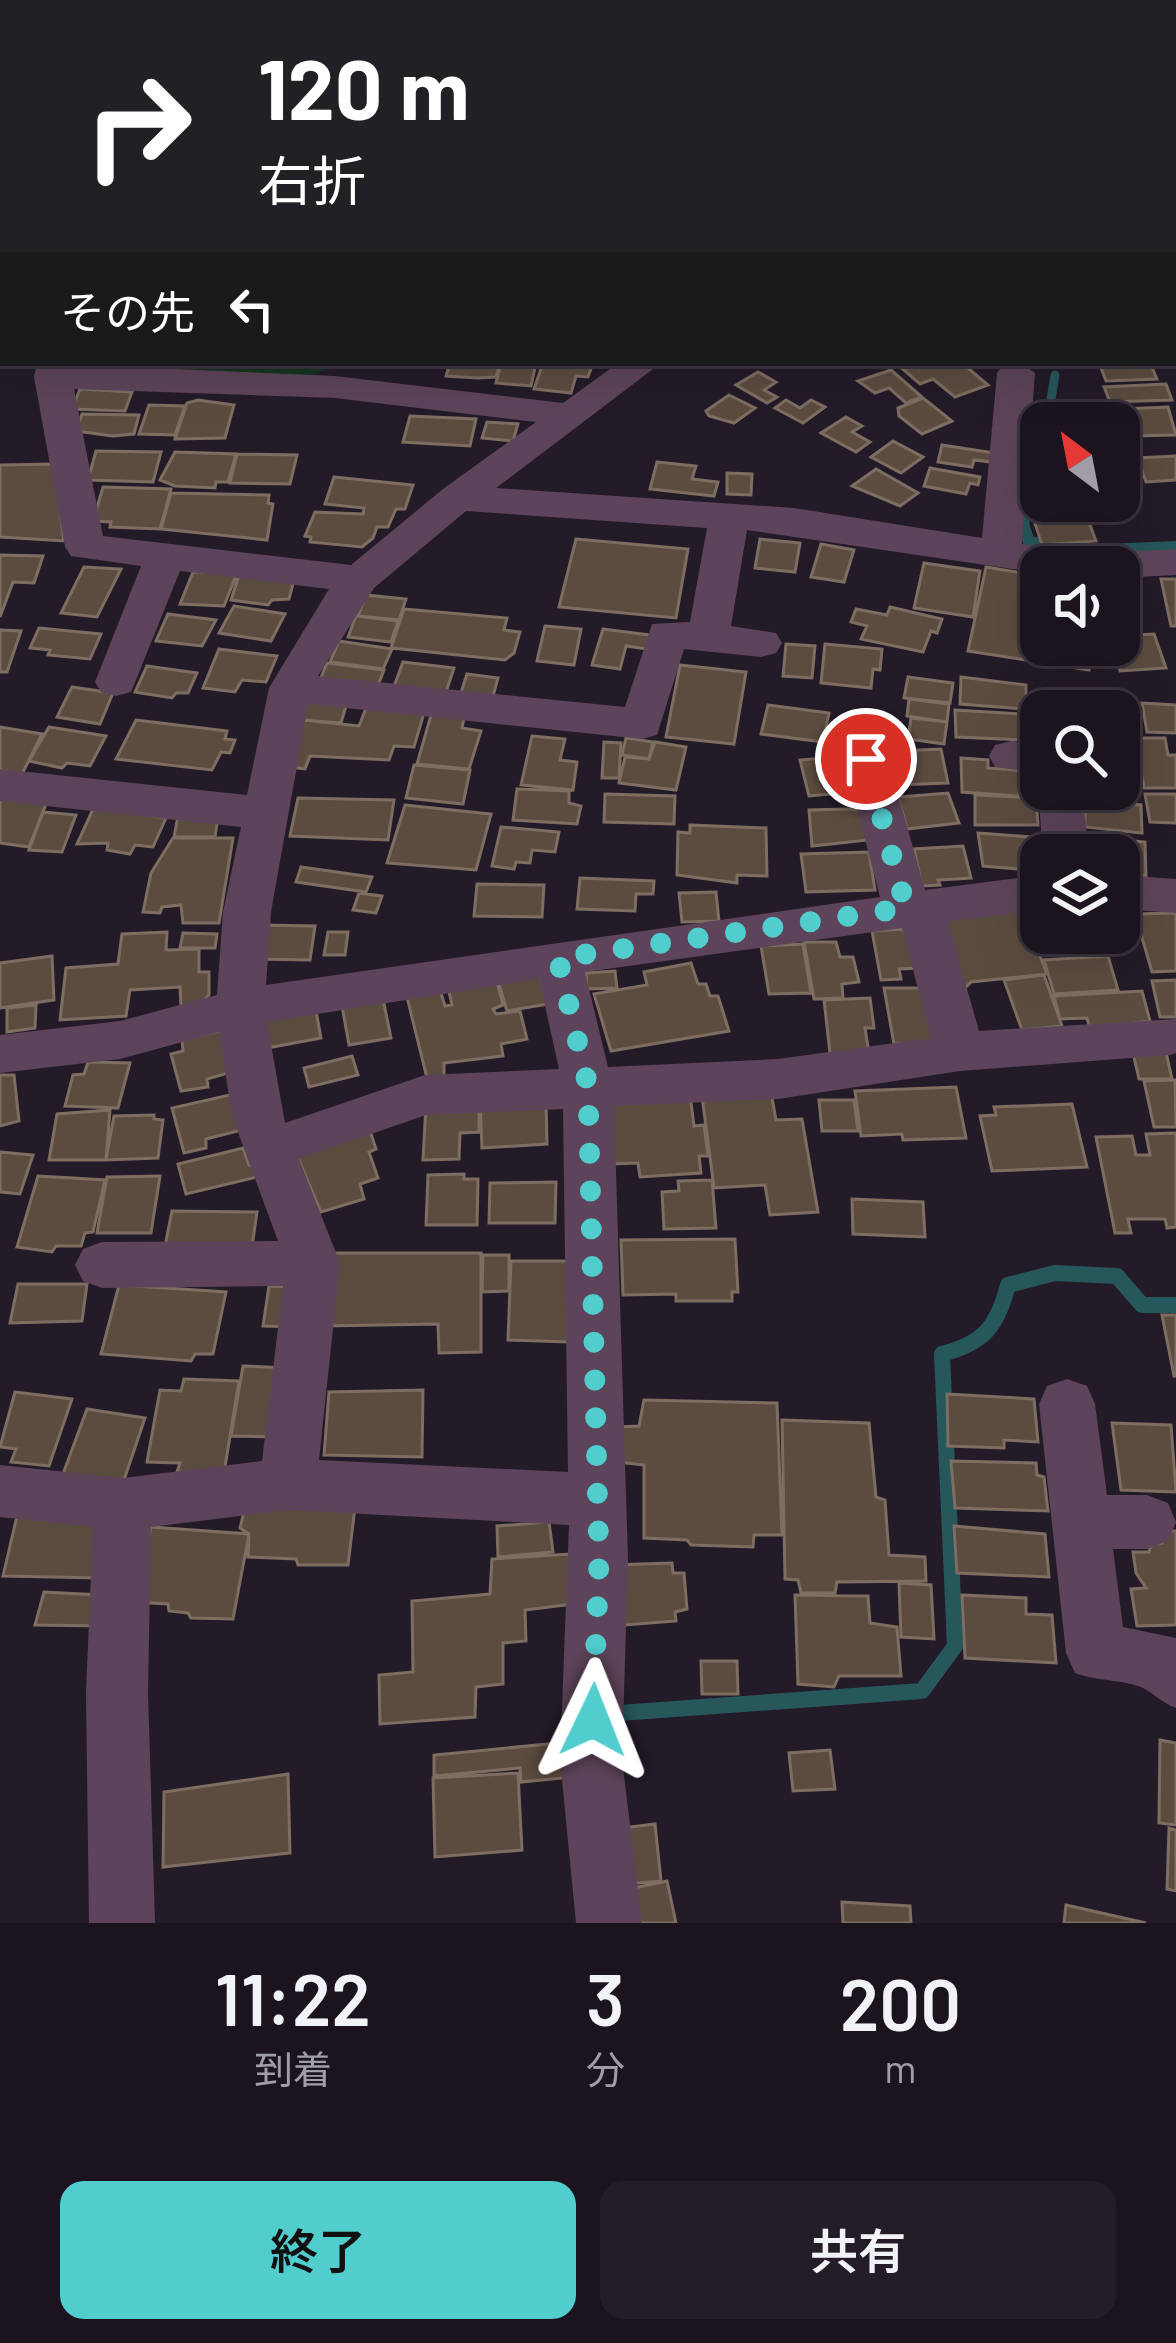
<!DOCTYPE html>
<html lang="ja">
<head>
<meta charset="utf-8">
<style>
	:root { --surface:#1b141f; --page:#241d28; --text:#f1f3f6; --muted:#a09ea4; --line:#39333d; --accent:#52cdce }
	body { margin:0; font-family:Barlow,"Noto Sans JP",sans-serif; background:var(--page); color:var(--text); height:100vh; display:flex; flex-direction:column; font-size:45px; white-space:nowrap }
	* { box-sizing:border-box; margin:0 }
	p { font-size:39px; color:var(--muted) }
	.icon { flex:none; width:66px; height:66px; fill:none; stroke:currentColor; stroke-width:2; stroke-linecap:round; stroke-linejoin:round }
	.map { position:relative; height:1923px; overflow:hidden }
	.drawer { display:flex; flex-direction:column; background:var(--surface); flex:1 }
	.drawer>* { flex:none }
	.hud { position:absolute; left:0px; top:0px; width:1176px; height:366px; box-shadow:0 12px 48px #0002,0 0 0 3px var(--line); background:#202124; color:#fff; overflow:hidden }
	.needle { width:78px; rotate:328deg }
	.controls { position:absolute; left:1020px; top:402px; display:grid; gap:24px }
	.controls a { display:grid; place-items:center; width:120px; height:120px; border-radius:24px; background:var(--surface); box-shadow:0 12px 48px #0002,0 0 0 3px var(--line); font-size:60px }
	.pin { position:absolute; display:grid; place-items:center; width:102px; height:102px; color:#fff; margin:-51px; border:6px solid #fff; border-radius:50%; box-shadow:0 3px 12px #0007 }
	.me { position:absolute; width:132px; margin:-66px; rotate:2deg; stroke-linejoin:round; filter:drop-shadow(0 0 9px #0008) }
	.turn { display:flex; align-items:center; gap:42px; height:252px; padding:0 60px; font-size:54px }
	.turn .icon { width:156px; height:156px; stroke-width:2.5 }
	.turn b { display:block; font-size:84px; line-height:102px }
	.then { display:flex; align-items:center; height:114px; padding:0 60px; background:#0003; gap:24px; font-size:45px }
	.eta { display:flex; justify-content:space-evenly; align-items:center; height:204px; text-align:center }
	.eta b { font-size:72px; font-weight:600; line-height:84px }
	.action { display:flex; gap:24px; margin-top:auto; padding:24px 60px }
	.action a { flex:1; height:138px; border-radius:24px; background:var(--accent); color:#111; font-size:48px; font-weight:600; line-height:138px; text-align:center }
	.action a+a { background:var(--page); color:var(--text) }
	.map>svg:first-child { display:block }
	.green { fill:#163320 }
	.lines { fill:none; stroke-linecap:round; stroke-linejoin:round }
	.stream-far2 { stroke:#26575b; stroke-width:9 }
	.stream-far1 { stroke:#26575b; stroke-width:12 }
	.stream { stroke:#26575b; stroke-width:16 }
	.building { fill:#5c4c40; stroke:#7e6d61; stroke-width:3 }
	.street { fill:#5e445a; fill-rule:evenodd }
	.secondary { fill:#81577c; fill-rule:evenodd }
	.route { stroke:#52cdce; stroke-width:21; stroke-dasharray:0 37.8 }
</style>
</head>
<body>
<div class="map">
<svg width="1176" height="1923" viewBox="0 0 1176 1923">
	<rect width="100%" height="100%" fill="#241b29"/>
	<path class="green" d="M76,363H326L324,370L303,380L83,368Z"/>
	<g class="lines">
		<path class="stream-far2" d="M1082,0L1088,3
			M1047,423L1055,375
			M1033,487L1041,458"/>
		<path class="stream-far1" d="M1034,484L1023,524L1029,542L1083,551L1176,547"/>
		<path class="stream" d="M606,1714L922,1691L955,1646L942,1354C984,1343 997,1327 1008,1285L1055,1273L1117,1276L1142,1305H1176"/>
	</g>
	<path class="building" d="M450,363H500L496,377L478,378L446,376Z
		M501,363H536L531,386L496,383Z
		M543,363H593L588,377L576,376L571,393L534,389Z
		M962,363L988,385L955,397L933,379L920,384L898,365Z
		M1150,363L1157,379L1106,381L1100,365Z
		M891,370L922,397L906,403L889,388L875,393L858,381Z
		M758,372L776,382L764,390L777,397L767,403L736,385Z
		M1166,384L1172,400L1110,402L1104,387Z
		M80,389L132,392L125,411L72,409Z
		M729,395L755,408L734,423L709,416L706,411Z
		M923,398L952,421L922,434L899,416L898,408Z
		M198,400L234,405L225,438L175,439L187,403Z
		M786,400L800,408L811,400L825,407L803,423L775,408Z
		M149,405L185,406L175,435L139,434Z
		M1168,407L1176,435L1131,436L1122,409Z
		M82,414L139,415L134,434L113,436L76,431Z
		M410,416L476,419L470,446L403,442Z
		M846,417L862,426L852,432L870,442L856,452L821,433Z
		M487,422L518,424L513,441L482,438Z
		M893,441L923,457L901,473L871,457Z
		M942,445L1001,454L999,463L974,460L972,467L938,462Z
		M96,451L161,452L153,482L88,480Z
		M175,452L236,454L228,482H216L215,488L175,486L160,480Z
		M237,454L297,455L290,484L230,483Z
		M1176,456V480L1146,482L1137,458Z
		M657,462L696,466L692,479L718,482L714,496L650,489Z
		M54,464L64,541L0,537V465Z
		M930,468L980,477L978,485L970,483L966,494L924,486Z
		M876,469L918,493L900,506L852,486Z
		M727,473L752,474L751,495L727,494Z
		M334,477L413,485L405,509H396L388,527H377L373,538L362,547L310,542L311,537L305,536L315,512L363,514L364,508L325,504Z
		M103,487L171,489L160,529L110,527L111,522L93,521Z
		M171,493L269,495L268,503L273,504L267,540L161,529Z
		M1032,499L1081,501L1096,541L1042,545L1032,514H1038Z
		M576,539L688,549L676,618L559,607Z
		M760,539L800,543L795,572L755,568Z
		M821,544L854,550L844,582L811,577Z
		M0,555L43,556L34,583L13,582L0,617Z
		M924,563L980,571L973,617L914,608Z
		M84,567L121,569L97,617L61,613Z
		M986,567L1041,576V645H1093L1089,670L968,651Z
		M193,572L237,573L224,606L180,604Z
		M240,572L295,576L289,599L272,600L268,605L231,600Z
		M1161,579H1176V626H1171Z
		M1119,586H1130L1139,624H1119Z
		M366,595L406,599L399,620L358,616Z
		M234,606L285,614L271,641L219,633Z
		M890,607L942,619L937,633L931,631L923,652L861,639L867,626L851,622L856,609L887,615Z
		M404,609L507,618L504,630L520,632L514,653L505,660L391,648Z
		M168,614L216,620L202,646L156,641Z
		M356,616L398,621L391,642L348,637Z
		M545,626L581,629L574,665L537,661Z
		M39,628L101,634L90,659L48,655L50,650L30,648Z
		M603,629L650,635L647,649L626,646L620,669L592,665Z
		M0,630L21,631L7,672H0Z
		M1154,634L1166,668L1120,671L1111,645H1119V636Z
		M339,641L392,649L383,669L330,662Z
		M786,644L815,646L812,678L783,676Z
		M825,644L882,649L880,670L873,669L871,688L821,683Z
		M219,649L277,656L266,682L242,680L235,692L203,688Z
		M403,662L454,668L445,695L393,689Z
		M327,663L384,670L377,688L320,680Z
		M680,665L746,672L734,744L666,737Z
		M147,666L197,673L188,693H176L172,698L135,692Z
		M467,674L498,678L491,703L459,699Z
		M908,677L953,683L950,703L904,698Z
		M961,677L1026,685V709L960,704Z
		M72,687L113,693L100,724L57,717Z
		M1074,694L1128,697L1130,723L1119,722V711H1075Z
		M909,699L949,704L947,722L907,716Z
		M307,702L346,706L341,723L302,720Z
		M1142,703L1176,705V733L1147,732Z
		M768,705L829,713L823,742L761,734Z
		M366,708L424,713L414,747L394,746L389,760L310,756L305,769L287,767L303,720L359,726Z
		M955,710L1021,714L1023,740L956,737Z
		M431,715L464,718L462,728L481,731L469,769L417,764Z
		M911,718L947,722L944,744L908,739Z
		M136,720L227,731L225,739L235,740L230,753L221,752L212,770L116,759Z
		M0,727L42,734L22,774L0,770Z
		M49,727L106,736L90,766L67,763L62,768L29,761Z
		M1119,731H1132L1135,759L1119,758Z
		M532,736L565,739L560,760L577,762L573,790L521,785Z
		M626,738L653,742L649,759L622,755Z
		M1135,738H1165L1168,755H1176V788H1144Z
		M604,742L621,743L619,778H602Z
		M655,742L686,747L676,790L619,783L625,757L649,759Z
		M941,749L948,783L895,785L890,758L901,757L899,751Z
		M846,756L855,792L809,796L800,760Z
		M961,758L988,760V768L1019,770V796L962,792Z
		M414,765L470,770L463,804L406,798Z
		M1119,765L1135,766L1139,795L1104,793L1103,789H1119Z
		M517,789L569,791V803L581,806L577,824L513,820Z
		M948,793L959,823L907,829L898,797Z
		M605,794L675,796L674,824L604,822Z
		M1145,794H1176V823L1150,822Z
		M975,795L1036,798L1038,825H975Z
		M298,798L394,800L388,840L290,836Z
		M0,799L46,804L29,847L0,843Z
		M1085,800L1141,805L1142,833L1085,827Z
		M405,805L491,814L476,870L387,863Z
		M94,807L166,818L153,847L135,845L130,854L107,850L108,843L77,844Z
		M848,809L860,811L868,840L812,846L809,810Z
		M43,812L76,815L62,852L29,850Z
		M178,816L218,817L215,837H174Z
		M690,825L766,828L767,876L737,875V883L677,875L678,832L690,833Z
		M501,827L559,832L555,852L532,850L530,863L516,862L514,869L492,866Z
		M978,833L1044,838L1041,867L1030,870L983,866Z
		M173,838H233L219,923H183L181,905L162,907L160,913L143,912L151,873Z
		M1116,839L1145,842L1146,876L1119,874V855H1092V846L1116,848Z
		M963,846L971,878L938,880L940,885L922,886L914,849Z
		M869,852L875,890L806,892L801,854Z
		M301,867L372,877L366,892L296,882Z
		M580,878L654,881L653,894H636L635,911L577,909Z
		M477,884L544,885L542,917L474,916Z
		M716,892L719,921L682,922L679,893Z
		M359,893L382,896L376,913L353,910Z
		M1020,904L1047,974L971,982L963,990L944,915Z
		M1041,907V933H1083L1087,951L1040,953L1030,916L1034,915L1033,908Z
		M1176,913V971L1152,972L1135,914Z
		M260,925L315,926L310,960L255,959Z
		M903,929L922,968L899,969L901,979L881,980L872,931Z
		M167,932L166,950L199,949V972H209V995L199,1006L181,1007L180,987L130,990L126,1016L60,1020L66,968L118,964L122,934Z
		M328,932H348L345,955H324Z
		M183,933L217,934L215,948H180Z
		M804,942H836L840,957H853L859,982L842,984L843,998L814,999Z
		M803,944L811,993L769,994L761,946Z
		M52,956L54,1000L0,1008V963Z
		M1108,956L1118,990L1054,994L1044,960Z
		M691,963L698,984H706L710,996H718L729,1031L611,1051L594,994L647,985L644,972Z
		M537,968L548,1004L507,1011L496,974Z
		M615,971L617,988L587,989L586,973Z
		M495,974L503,1005L493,1009L496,1014L520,1011L527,1039L501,1044L503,1056L444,1063V1076L427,1078L405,989L438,984L445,1006L452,1005L447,983Z
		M1044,975L1062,1026L1022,1030L1004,980Z
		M1176,980V1017H1160L1152,981Z
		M884,988H925L934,1043L894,1044Z
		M1142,991L1150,1021L1090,1029L1087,1018L1060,1019L1054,996Z
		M870,998L874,1028H865L869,1054L830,1053L824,1000Z
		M383,999L391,1038L349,1045L342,1006Z
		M36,1005L35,1028L7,1032V1008Z
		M316,1011L321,1038L262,1049L257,1021Z
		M222,1030L235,1071L207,1079L208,1087L181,1091L171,1054L183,1051L182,1040Z
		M1166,1052L1172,1079H1139L1133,1053Z
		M352,1056L358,1075L309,1087L304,1068Z
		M88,1062L130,1063L118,1108L65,1106L73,1075L84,1074Z
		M0,1075H14L19,1121L0,1126Z
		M1175,1080L1176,1127H1154L1144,1081Z
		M956,1087L966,1138L903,1140L902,1134L861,1136L855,1091Z
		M771,1092L776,1120L802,1119L818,1212L770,1215L765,1185L714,1188L702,1096Z
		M234,1094L242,1130L206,1139V1148L184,1153L172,1108Z
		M690,1095L694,1126L704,1125L708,1156H699L701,1173L640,1177L638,1163L611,1164L605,1100Z
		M480,1100L546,1101L547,1144L482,1148Z
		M819,1100H854L858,1131H822Z
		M426,1104L479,1111V1132L460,1133L459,1159L423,1160Z
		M1072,1104L1087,1167L992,1171L980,1116L996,1115L994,1107Z
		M110,1110L106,1160H49L57,1114Z
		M154,1115V1119L163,1120L158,1158L106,1160L114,1116Z
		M369,1128L376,1149L369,1152L378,1178L360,1184L364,1199L321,1212L294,1149Z
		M1176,1133V1227L1167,1228L1165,1219H1128L1131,1233H1115L1096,1137L1132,1136L1136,1155H1150L1146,1134Z
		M243,1148L249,1165H259L261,1176L186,1194L178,1164Z
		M0,1152L33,1155L20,1194L0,1192Z
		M464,1174V1179H478L477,1225H426L428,1175Z
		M38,1176L105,1180L93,1232L85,1233L81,1246H56L52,1252L17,1247Z
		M160,1176L151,1233H97L107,1177Z
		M712,1180L716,1228L664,1229L662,1192L679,1191L678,1181Z
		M556,1182L555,1223H489L490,1183Z
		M852,1199L923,1202L925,1237L853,1234Z
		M172,1211L257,1212L252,1247L165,1246Z
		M735,1239L738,1292H732V1301H676V1294L623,1295L621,1240Z
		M327,1253H481V1352L439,1353L438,1324L323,1326Z
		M483,1255H509V1291L482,1292Z
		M511,1261H572L569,1342L508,1340Z
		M18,1284H87L82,1321L10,1323Z
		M119,1285L226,1292L213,1354H195L191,1361L101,1354Z
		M269,1286L303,1287L298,1327L263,1326Z
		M1162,1315H1176V1376H1174Z
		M243,1366L292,1368L282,1437L231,1436Z
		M184,1379L239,1381L224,1473L177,1472L180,1463L147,1462L160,1390L181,1391Z
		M423,1390L422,1457L324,1455L329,1392Z
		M15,1392L72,1399L49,1466L11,1462L16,1449L0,1447Z
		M947,1394L1034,1399L1038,1442L1004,1440V1448L948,1446Z
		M644,1400L777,1403L782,1535H754L753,1547L691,1545L687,1540L644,1538V1465L617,1462L618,1427L639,1426Z
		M87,1409L145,1418L123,1483L63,1474Z
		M782,1420L869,1423L876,1497L885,1500L889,1555L925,1557L926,1581L837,1582L835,1593H801L798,1580L785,1579Z
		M1112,1423L1171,1425L1176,1492L1121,1490Z
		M951,1461L1036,1463L1037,1475L1044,1477L1048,1511L955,1508Z
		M246,1504L355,1507L348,1565H298L296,1559L248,1557L249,1534L240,1528Z
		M17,1516L94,1520L100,1578L3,1576Z
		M549,1522L553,1552L498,1557L497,1526Z
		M954,1526L1045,1534L1049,1577L957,1573Z
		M151,1527L249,1534L233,1619L191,1618L188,1613L169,1611L168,1604L136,1602Z
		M1163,1531H1176V1625L1137,1626L1131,1589L1146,1588L1136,1573L1133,1552H1149L1151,1544L1162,1543Z
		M570,1554L574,1604L525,1610L526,1641L503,1643V1684L476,1687L475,1717L380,1724L379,1675L413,1672L412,1601L490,1594L492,1559Z
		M672,1563L673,1573H684L687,1609L675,1612L676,1621L613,1626L611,1565Z
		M899,1583L931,1585L934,1639L901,1637Z
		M44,1592L100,1595L99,1626L35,1625Z
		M795,1595L868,1596L870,1623L897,1627L901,1676H839L834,1687L798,1684Z
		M962,1595L1026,1598V1614L1052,1615L1056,1663L965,1658Z
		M701,1661H737L738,1694H702Z
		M1160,1740L1176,1743V1825L1159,1823Z
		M569,1742L573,1777L521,1782L520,1768L434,1776V1755Z
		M830,1750L835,1789L793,1791L789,1753Z
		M518,1773L522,1850L435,1857L433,1778Z
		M288,1774L290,1853L163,1867L164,1792Z
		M655,1824L661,1881L628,1884L622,1828Z
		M1169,1828L1176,1830V1891L1167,1889Z
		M667,1881L676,1923H636L629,1889Z
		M842,1902L910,1906L911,1923H843Z
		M1066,1905L1146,1923H1064Z"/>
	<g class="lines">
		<path class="street" d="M1045,0H1080L1082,3H1047Z
			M0,32H3L0,55Z
			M1173,40H1176V60H1173Z
			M0,302H3V324H0Z
			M1173,303L1176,304V332L1173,331Z
			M37,363L335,376L563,403L618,363H661L496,488L794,508L982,538L997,373L1003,365L1021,363L1035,373L1022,544L1085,554L1176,549V575L1119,578V567H1041V573L747,530L731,626L776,633L782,643L776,653L761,657L684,649L657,735L642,739L308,704L271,912L266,985L880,897L844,759L850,748L866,744L882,748L888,759L925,890L1041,875V909L948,922L979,1031L1176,1019V1053L1170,1055L960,1071L778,1099L614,1106L628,1561L622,1759L642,1923H576L560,1759L569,1525L288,1510L151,1527L148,1692L155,1923H89L86,1692L93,1527L0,1517V1465L123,1478L262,1461L283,1286L102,1288L83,1281L75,1265L83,1249L102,1242L278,1241L232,1116L219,1032L120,1059L0,1073V1035L120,1021L217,995L223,912L241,827L0,801V769L247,795L269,688L329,589L180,571L131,692L116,696L101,692L95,682L141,566L71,556L65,547L34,377ZM74,389L335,398L536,422L443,489L351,565L103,536ZM466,511L707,528L690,622L652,624L625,707L318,676L374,588ZM902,928L931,1038L778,1059L608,1067L585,972ZM539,979L559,1069L425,1075L285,1123L267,1022ZM563,1109L568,1472L319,1460L340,1263L299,1159L426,1115Z
			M1011,741L1041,743V773L995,767L989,756L995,745Z
			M1041,783V789H1082L1089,855H1043L1038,789Z
			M1119,875L1176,879V913L1119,909Z
			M1067,1379L1087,1386L1095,1404L1107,1495H1147L1168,1503L1176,1522L1168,1541L1147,1549H1113L1123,1627L1176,1638V1708C1162,1703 1155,1694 1143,1688C1127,1680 1095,1681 1075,1673L1066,1653L1039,1404L1047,1386Z"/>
		<path class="secondary" d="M701,0H746L748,3H703Z"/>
	</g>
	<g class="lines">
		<path class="route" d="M593,1720L599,1561L588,1086L558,958L906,908L866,759"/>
	</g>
</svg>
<div class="controls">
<a><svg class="needle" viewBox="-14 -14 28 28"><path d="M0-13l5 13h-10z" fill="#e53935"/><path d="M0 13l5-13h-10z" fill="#a09ea4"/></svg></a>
<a><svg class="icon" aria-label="sound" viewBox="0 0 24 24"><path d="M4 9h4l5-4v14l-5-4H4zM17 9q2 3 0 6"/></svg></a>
<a><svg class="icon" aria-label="search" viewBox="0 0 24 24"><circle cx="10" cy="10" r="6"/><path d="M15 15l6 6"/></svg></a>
<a><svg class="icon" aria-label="layers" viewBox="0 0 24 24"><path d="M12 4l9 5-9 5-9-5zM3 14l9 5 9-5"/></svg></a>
</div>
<div class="pin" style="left:866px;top:759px;background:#d93025"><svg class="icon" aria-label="arrive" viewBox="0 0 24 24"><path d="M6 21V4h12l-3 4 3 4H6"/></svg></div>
<svg class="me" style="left:593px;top:1720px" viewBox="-20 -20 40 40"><path d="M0-17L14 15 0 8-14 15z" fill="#52cdce" stroke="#fff" stroke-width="4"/></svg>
<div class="hud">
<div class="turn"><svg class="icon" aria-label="right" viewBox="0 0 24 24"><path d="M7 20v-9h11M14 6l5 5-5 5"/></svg><div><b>120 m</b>右折</div></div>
<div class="then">その先<svg class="icon" aria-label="left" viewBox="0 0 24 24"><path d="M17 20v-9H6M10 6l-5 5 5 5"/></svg></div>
</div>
</div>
<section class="drawer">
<div class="eta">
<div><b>11:22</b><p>到着</p></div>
<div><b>3</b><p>分</p></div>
<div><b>200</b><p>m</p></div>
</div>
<div class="action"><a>終了</a><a>共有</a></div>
</section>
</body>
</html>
